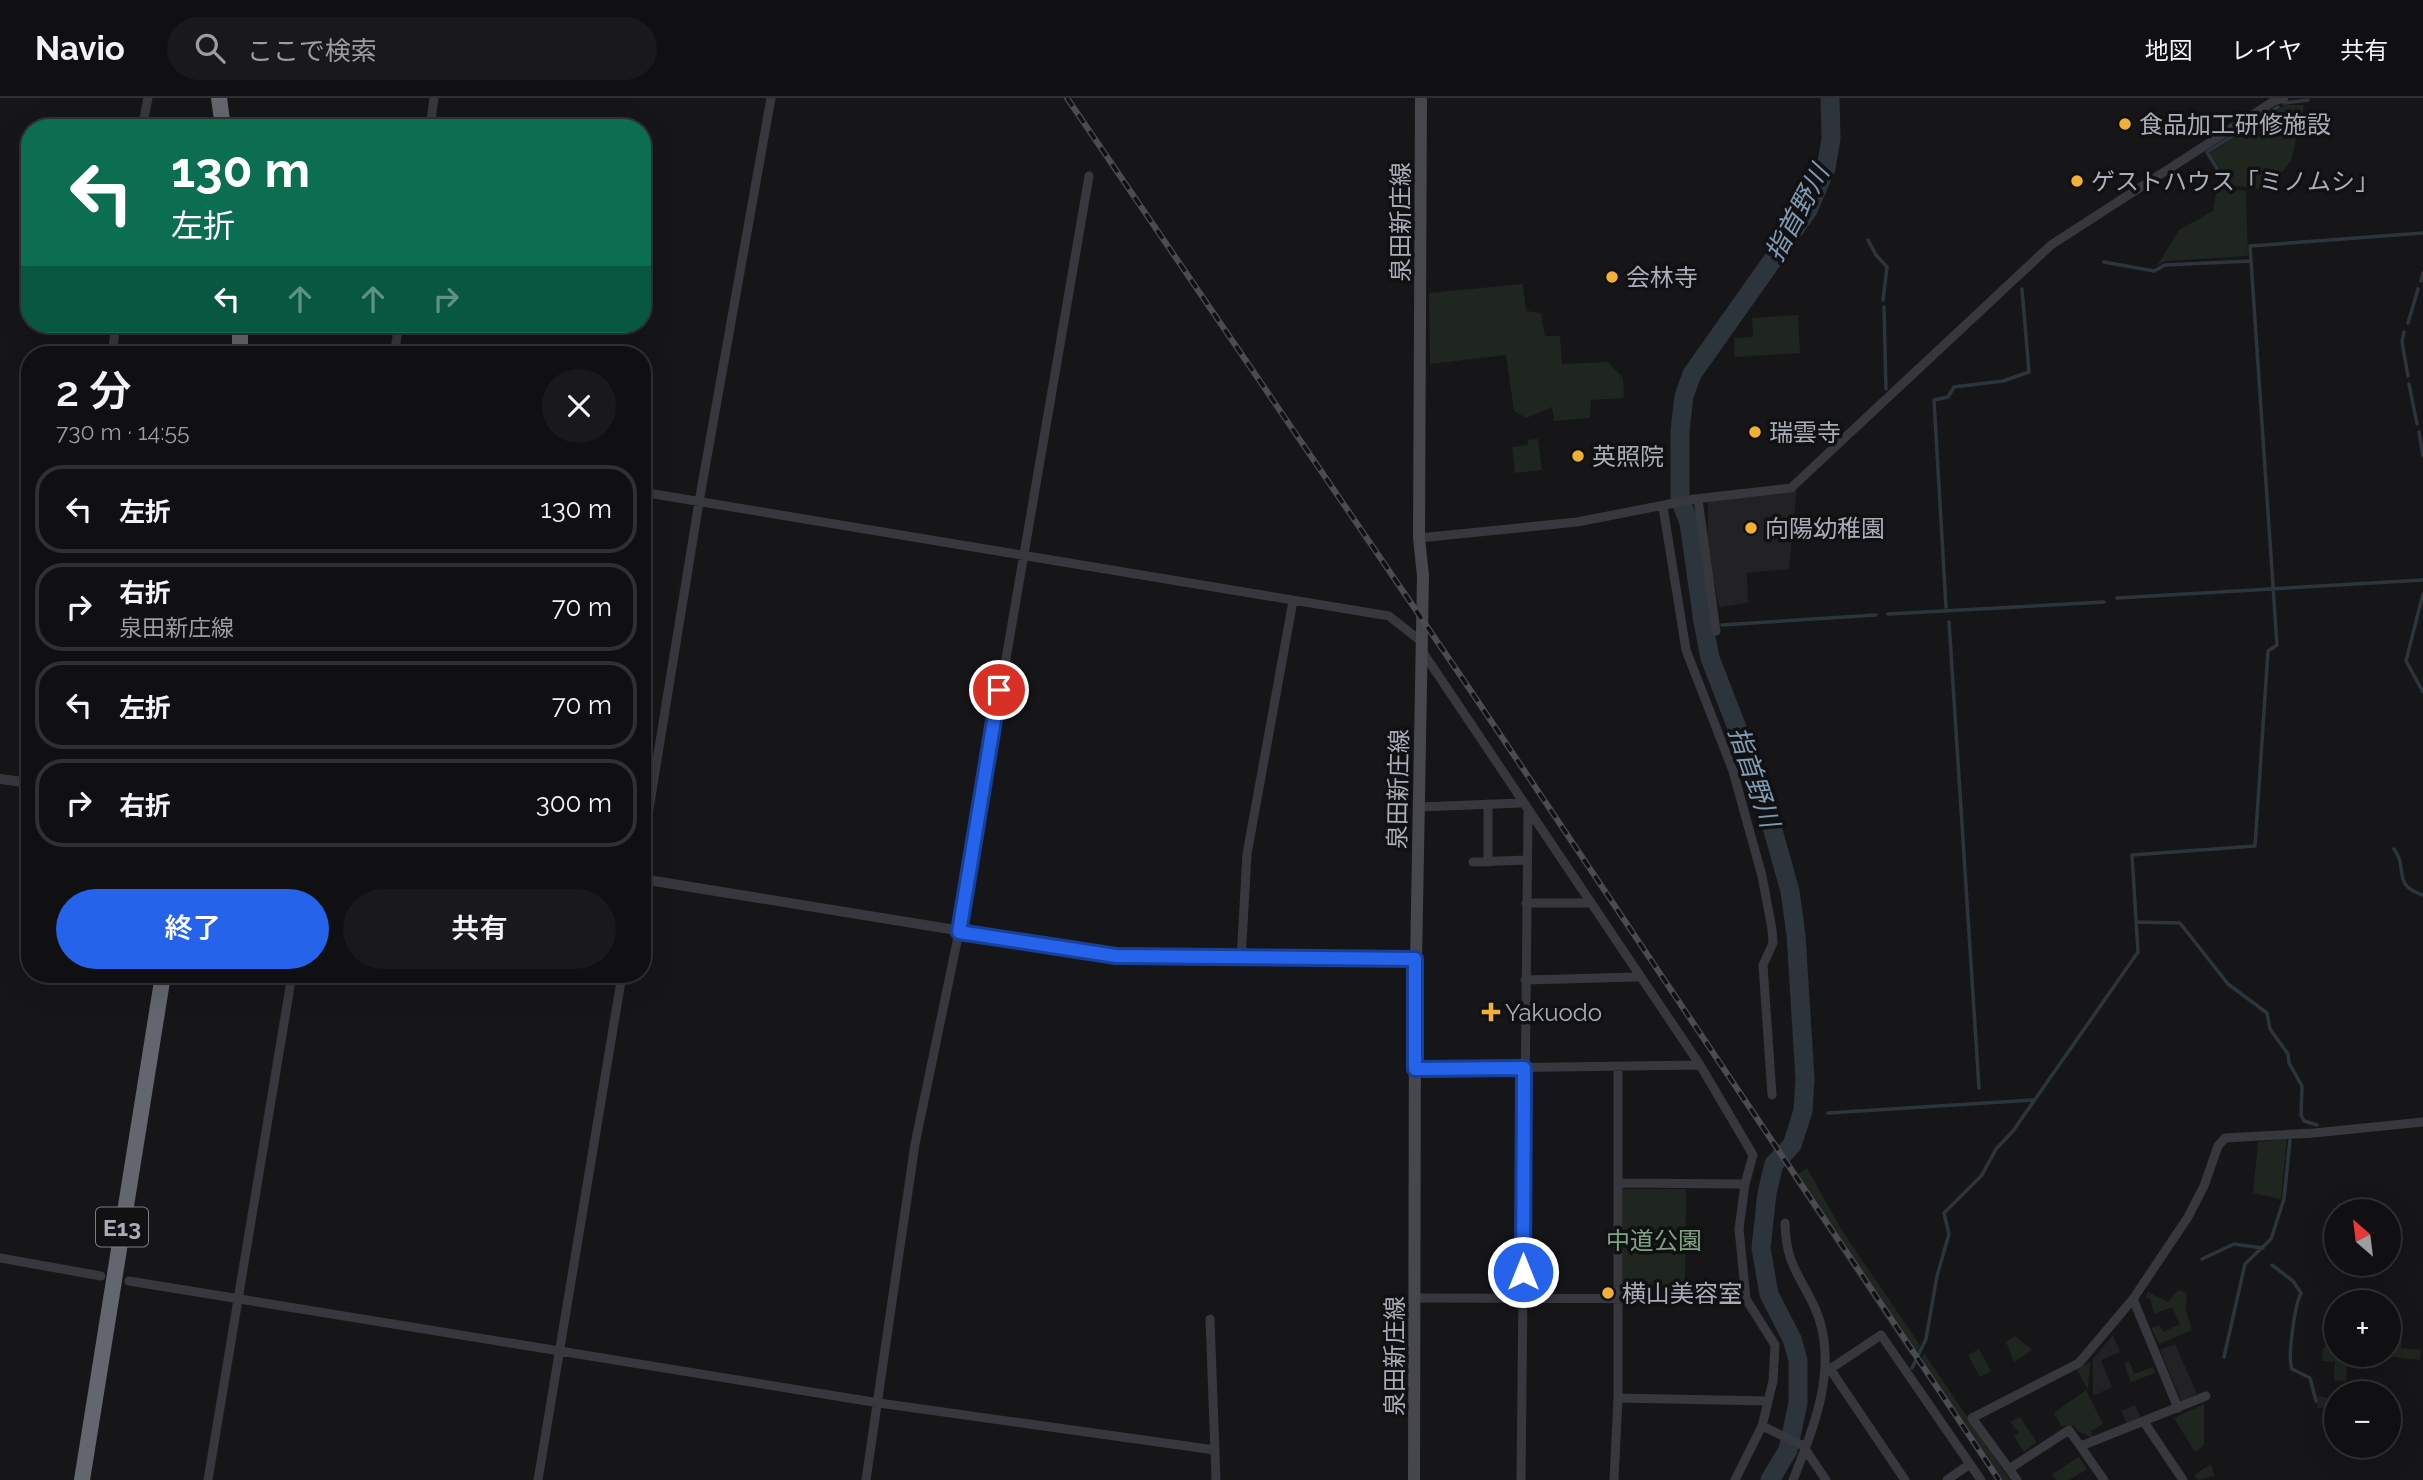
<!DOCTYPE html>
<html lang="ja">
<head>
<meta charset="utf-8">
<style>
	:root { --surface:#101012; --page:#19191b; --text:#f1f3f6; --muted:#9c9d9f; --line:#303032; --accent:#2563eb }
	body { margin:0; font-family:Raleway,"Noto Sans JP",sans-serif; background:var(--page); color:var(--text); height:100vh; display:flex; flex-direction:column; font-size:26px; white-space:nowrap }
	* { box-sizing:border-box; margin:0 }
	p { font-size:23px; color:var(--muted) }
	.icon { flex:none; width:38px; height:38px; fill:none; stroke:currentColor; stroke-width:2; stroke-linecap:round; stroke-linejoin:round }
	.map { position:relative; flex:1; overflow:hidden }
	.sheet { position:absolute; left:21px; top:248px; width:630px; height:637px; display:flex; flex-direction:column; background:var(--surface); border-radius:28px; box-shadow:0 7px 28px #0002,0 0 0 2px var(--line) }
	.sheet>* { flex:none }
	.top-card { position:absolute; left:21px; top:21px; width:630px; height:214px; border-radius:28px; box-shadow:0 7px 28px #0002,0 0 0 2px var(--line); background:#0b6e4f; color:#fff; overflow:hidden }
	.needle { width:46px; rotate:332deg }
	.controls { position:absolute; left:2324px; top:1101px; display:grid; gap:14px }
	.controls a { display:grid; place-items:center; width:77px; height:77px; border-radius:50%; background:var(--surface); box-shadow:0 7px 28px #0002,0 0 0 2px var(--line); font-size:35px }
	.pin { position:absolute; display:grid; place-items:center; width:60px; height:60px; color:#fff; margin:-30px; border:4px solid #fff; border-radius:50%; box-shadow:0 2px 7px #0007 }
	.me { position:absolute; width:77px; margin:-38px; rotate:0deg; stroke-linejoin:round; filter:drop-shadow(0 0 5px #0008) }
	.turn { display:flex; align-items:center; gap:24px; height:147px; padding:0 35px; font-size:32px }
	.turn .icon { width:91px; height:91px; stroke-width:2.5 }
	.turn b { display:block; font-size:49px; line-height:60px }
	.lanes { display:flex; align-items:center; height:66px; padding:0 35px; background:#0003; justify-content:center; gap:35px; direction:ltr }
	.lanes .off { opacity:.35 }
	.round { display:grid; place-items:center; flex:none; width:74px; height:74px; border-radius:37px; background:var(--page) }
	.overview { display:flex; align-items:center; justify-content:space-between; height:119px; padding:0 35px }
	h1 { font-size:42px; font-weight:600; line-height:52px }
	.button { display:flex; gap:14px; margin-top:auto; padding:14px 35px }
	.button a { flex:1; height:80px; border-radius:42px; background:var(--accent); color:#fff; font-size:28px; font-weight:600; line-height:80px; text-align:center }
	.button a+a { background:var(--page); color:var(--text) }
	ul { padding:0; list-style:none }
	li { display:flex; align-items:center; gap:21px; height:88px; margin:0 14px 10px; padding:0 21px; border:4px solid var(--line); border-radius:28px }
	li div { flex:1 }
	li b { display:block; font-size:26px }
	li em { font-style:normal }
	header { display:flex; align-items:center; gap:42px; box-sizing:border-box; height:98px; padding:0 35px; background:var(--surface); border-bottom:2px solid var(--line) }
	header strong { font-size:33px }
	nav { display:flex; gap:38px; margin-inline-start:auto; font-size:24px }
	.search { width:490px; height:63px; background:var(--page); display:flex; align-items:center; gap:18px; box-sizing:border-box; padding:0 24px; border-radius:38px; color:var(--muted); font-size:26px }
	.map>svg:first-child { display:block }
	.built { fill:#222225 }
	.green { fill:#1e261f }
	.lines { fill:none; stroke-linecap:round; stroke-linejoin:round }
	.stream { stroke:#2c353c; stroke-width:3.5 }
	.river { stroke:#2c353c; stroke-width:19 }
	.minor { stroke:#37383d; stroke-width:9 }
	.tertiary { stroke:#37383d; stroke-width:10 }
	.secondary { stroke:#45474d; stroke-width:12 }
	.motorway { stroke:#63666e; stroke-width:16 }
	.rail-casing { stroke:#4a4c52; stroke-width:6 }
	.rail { stroke:#111113; stroke-width:3.5; stroke-dasharray:10; stroke-linecap:butt }
	.route-casing { stroke:#184099; stroke-width:18 }
	.route { stroke:#2563eb; stroke-width:12 }
	.poi-dot { fill:#f2b134; stroke:#111113; stroke-width:2.5 }
	.labels { text-anchor:middle; dominant-baseline:central; stroke-width:7; stroke-linejoin:round; paint-order:stroke }
	.shield { fill:#111113; stroke:#7b7e86; stroke-width:2 }
	.shield-label { font-size:23px; font-weight:bold; fill:#a8adb8 }
	.poi-label { font-size:24px; fill:#a8adb8; stroke:#111113; text-anchor:start }
	.street-label { font-size:24px; fill:#a8adb8; stroke:#111113 }
	.park-label { font-size:24px; fill:#7fa381; stroke:#111113 }
	.water-label { font-size:26px; font-style:italic; fill:#7f9bb3; stroke:#111113 }
</style>
</head>
<body>
<header>
<strong>Navio</strong>
<div class="search"><svg class="icon" aria-label="search" viewBox="0 0 24 24"><circle cx="10" cy="10" r="6"/><path d="M15 15l6 6"/></svg>ここで検索</div>
<nav><a>地図</a><a>レイヤ</a><a>共有</a></nav>
</header>
<div class="map">
<svg width="2423" height="1382" viewBox="0 0 2423 1382">
	<rect width="100%" height="100%" fill="#161618"/>
	<path class="built" d="M1797,390L1789,471L1747,475L1748,505L1719,509L1708,457V403L1780,396Z
		M1797,1077L1917,1255L1911,1258L1792,1080Z
		M2113,1237L2120,1254L2101,1262L2112,1289L2093,1298V1261Z
		M2175,1246L2197,1296L2181,1303L2160,1252Z
		M1924,1266L2003,1382H1996L1920,1269Z
		M2318,1298L2336,1301V1310H2317Z
		M2135,1307L2141,1320L2127,1327L2121,1313Z"/>
	<path class="green" d="M2285,7H2304L2291,63L2267,92L2230,87L2210,55Z
		M2217,90L2246,93L2248,158L2165,163L2157,168L2179,132L2213,113Z
		M1523,186L1526,213L1541,215L1545,238H1560L1562,266L1608,264L1623,280L1624,300L1591,302L1590,320L1554,323L1552,309L1526,320L1514,313L1506,257L1430,266L1429,195Z
		M1798,217L1800,255L1735,259L1734,240L1753,239L1752,220Z
		M1538,341L1542,372L1515,375L1512,349L1528,347V342Z
		M2287,1041L2281,1101L2253,1095L2258,1044Z
		M1807,1070L1841,1131L1920,1247L1917,1255L1797,1077Z
		M1623,1091H1686L1685,1193L1623,1192Z
		M2178,1192L2187,1195L2186,1212L2192,1232L2159,1246L2151,1230L2159,1227L2163,1234L2180,1226L2172,1209L2154,1216L2150,1201L2145,1199L2148,1194L2168,1204Z
		M2015,1238L2032,1252L2014,1264L2006,1244Z
		M2389,1238L2402,1239L2401,1250L2421,1252L2420,1262L2375,1257L2389,1256Z
		M2323,1249L2336,1250V1256L2348,1257L2346,1283L2334,1282L2335,1264L2322,1263Z
		M1979,1251L1991,1273L1980,1279L1968,1257Z
		M1924,1255L2010,1382H2003L1921,1262Z
		M2129,1263L2134,1276L2153,1269L2155,1275L2131,1284L2124,1265Z
		M2090,1264L2088,1292L2077,1272Z
		M2086,1292L2103,1326L2091,1333L2093,1340L2079,1334L2073,1327L2061,1328L2054,1315Z
		M2204,1306V1348L2195,1354L2174,1320Z
		M2020,1319L2037,1344L2024,1354L2014,1338L2019,1335L2010,1324Z
		M2079,1359L2087,1371L2069,1382H2056L2052,1376Z
		M2211,1366L2215,1378L2198,1382L2194,1377Z"/>
	<g class="lines">
		<path class="stream" d="M2284,5L2308,2
			M2248,28L2278,9
			M2224,82L2207,54L2239,34
			M1868,142L1876,157L1887,169L1883,202
			M2104,164L2154,173L2165,167L2251,163
			M2421,183L2423,175
			M1884,209L1886,291
			M2408,225L2418,191
			M2404,234L2402,244L2408,278
			M2409,286L2417,326
			M2419,334L2423,358
			M2423,496L2406,563L2423,594
			M2117,500L2423,482
			M1946,509L1934,302L1948,299L1954,289L2003,283L2029,274L2022,191
			M1888,516L2104,504
			M1949,524L1979,990
			M1722,527L1876,517
			M2394,751C2409,771 2391,787 2423,797
			M2136,824L2180,825L2228,886L2267,915L2270,931L2288,956L2289,965L2302,988L2301,1017L2304,1023L2317,1027
			M1828,1015L2033,1002
			M2202,1161L2234,1146L2263,1150
			M2272,1167L2293,1183L2301,1195C2295,1207 2287,1259 2292,1271L2310,1280L2316,1303
			M2224,1259L2245,1166L2271,1141L2284,1101L2290,1042
			M1912,1270L1926,1241L1937,1178L1949,1136L1944,1115L1982,1077L1996,1051L2013,1033L2138,854L2132,757L2255,748L2268,553L2277,547L2250,148L2423,135"/>
		<path class="river" d="M1770,1382L1788,1352L1798,1305V1262L1792,1241L1769,1196L1761,1150L1767,1095L1774,1066L1792,1047L1803,1013L1805,981L1796,837L1790,793L1763,697L1710,560L1703,524L1689,425L1680,401V333L1684,298L1692,276L1808,112L1826,70L1831,41L1830,0"/>
		<path class="minor" d="M142,30L148,0
			M430,30L434,0
			M112,257L116,226
			M394,257L399,226
			M642,394L1389,518L1422,544
			M1698,401L1716,533
			M1663,409L1686,552L1733,673L1762,778L1772,831L1773,845L1763,867L1772,997
			M1419,440L1577,424L1695,401L1791,390L2051,147L2274,3L2284,0
			M1422,553L1700,967L1753,1057L1745,1086L1739,1131L1746,1201L1775,1247L1773,1283L1762,1328L1735,1382
			M1418,709L1521,705
			M642,754L699,404L771,0
			M1473,764L1527,762
			M1488,764V706
			M1526,805H1590
			M1241,862L1247,756L1293,503
			M1525,882L1638,879
			M1414,971L1700,967
			M1619,1085L1745,1086
			M1785,1125C1786,1166 1799,1176 1815,1210C1840,1266 1814,1329 1793,1382
			M0,1160L101,1178
			M129,1183L879,1305L1215,1352
			M1415,1200L1746,1201
			M2133,1201L2178,1310
			M1210,1221L1216,1382
			M1830,1271L1905,1382
			M1827,1273L1881,1237L1981,1382
			M1618,1300L1768,1303
			M2144,1324L2183,1382
			M1762,1328L1806,1349
			M2081,1348L2206,1298
			M1805,1351L1826,1382
			M2009,1371L2069,1332L2104,1382
			M208,1382L292,877
			M538,1382L622,877
			M866,1382L915,1046L959,834L1089,78
			M1521,1382L1528,714
			M1614,1382L1618,1300V970
			M1947,1382L1970,1366
			M2017,1382L1972,1320L2079,1265L2133,1201L2188,1119L2204,1088L2218,1048L2225,1040L2314,1035L2423,1024"/>
		<path class="tertiary" d="M0,681L30,685
			M642,781L1116,858L1415,861"/>
		<path class="secondary" d="M1414,1382L1415,920L1423,478L1419,440L1421,0"/>
		<path class="motorway" d="M219,0L223,30
			M240,226V257
			M82,1382L163,877"/>
		<g class="rail-casing">
			<path id="rail" d="M1067,0L1473,596L1999,1382"/>
		</g>
		<use href="#rail" class="rail"/>
	</g>
	<g class="lines">
		<g class="route-casing">
			<path id="route" d="M999,592L959,834L1116,858L1415,861V971L1524,970L1523,1174"/>
		</g>
		<use href="#route" class="route"/>
	</g>
	<g class="poi-dot">
		<circle cx="2125" cy="26" r="7"/>
		<circle cx="2077" cy="83" r="7"/>
		<circle cx="1612" cy="179" r="7"/>
		<circle cx="1755" cy="334" r="7"/>
		<circle cx="1578" cy="358" r="7"/>
		<circle cx="1751" cy="430" r="7"/>
		<path d="M1487.5 903.5h7v7h7v7h-7v7h-7v-7h-7v-7h7z"/>
		<circle cx="1608" cy="1195" r="7"/>
	</g>
	<g class="labels">
		<rect class="shield" x="96" y="1109.5" width="52" height="39" rx="5"/>
		<g class="shield-label">
			<text x="122" y="1129">E13</text>
		</g>
		<g class="poi-label">
			<text x="2139" y="26">食品加工研修施設</text>
			<text x="2091" y="83">ゲストハウス「ミノムシ」</text>
			<text x="1626" y="179">会林寺</text>
			<text x="1769" y="334">瑞雲寺</text>
			<text x="1592" y="358">英照院</text>
			<text x="1765" y="430">向陽幼稚園</text>
			<text x="1505" y="914">Yakuodo</text>
			<text x="1622" y="1195">横山美容室</text>
		</g>
		<g class="street-label">
			<text transform="translate(1400 124) rotate(-90)">泉田新庄線</text>
			<text transform="translate(1398 691) rotate(-89)">泉田新庄線</text>
			<text transform="translate(1394 1258) rotate(-90)">泉田新庄線</text>
		</g>
		<g class="park-label">
			<text x="1654" y="1142">中道公園</text>
		</g>
		<g class="water-label">
			<text transform="translate(1797 115) rotate(-62)">指首野川</text>
			<text transform="translate(1754 679) rotate(71)">指首野川</text>
		</g>
	</g>
</svg>
<div class="controls">
<a><svg class="needle" viewBox="-14 -14 28 28"><path d="M0-13l5 13h-10z" fill="#e53935"/><path d="M0 13l5-13h-10z" fill="#9c9d9f"/></svg></a>
<a>+</a>
<a>−</a>
</div>
<div class="pin" style="left:999px;top:592px;background:#d93025"><svg class="icon" aria-label="arrive" viewBox="0 0 24 24"><path d="M6 21V4h12l-3 4 3 4H6"/></svg></div>
<svg class="me" style="left:1523px;top:1174px" viewBox="-20 -20 40 40"><circle r="17" fill="#2563eb" stroke="#fff" stroke-width="3"/><path d="M0-11L8 9 0 5-8 9z" fill="#fff"/></svg>
<div class="top-card">
<div class="turn"><svg class="icon" aria-label="left" viewBox="0 0 24 24"><path d="M17 20v-9H6M10 6l-5 5 5 5"/></svg><div><b>130 m</b>左折</div></div>
<div class="lanes"><svg class="icon" aria-label="left" viewBox="0 0 24 24"><path d="M17 20v-9H6M10 6l-5 5 5 5"/></svg><svg class="icon off" aria-label="ahead" viewBox="0 0 24 24"><path d="M12 20V5M6 11l6-6 6 6"/></svg><svg class="icon off" aria-label="ahead" viewBox="0 0 24 24"><path d="M12 20V5M6 11l6-6 6 6"/></svg><svg class="icon off" aria-label="right" viewBox="0 0 24 24"><path d="M7 20v-9h11M14 6l5 5-5 5"/></svg></div>
</div>
<section class="sheet">
<div class="overview"><div><h1>2 分</h1><p>730 m · 14:55</p></div><a class="round"><svg class="icon" aria-label="close" viewBox="0 0 24 24"><path d="M6 6l12 12M18 6L6 18"/></svg></a></div>
<ul>
<li><svg class="icon" aria-label="left" viewBox="0 0 24 24"><path d="M17 20v-9H6M10 6l-5 5 5 5"/></svg><div><b>左折</b></div><em>130 m</em></li>
<li><svg class="icon" aria-label="right" viewBox="0 0 24 24"><path d="M7 20v-9h11M14 6l5 5-5 5"/></svg><div><b>右折</b><p>泉田新庄線</p></div><em>70 m</em></li>
<li><svg class="icon" aria-label="left" viewBox="0 0 24 24"><path d="M17 20v-9H6M10 6l-5 5 5 5"/></svg><div><b>左折</b></div><em>70 m</em></li>
<li><svg class="icon" aria-label="right" viewBox="0 0 24 24"><path d="M7 20v-9h11M14 6l5 5-5 5"/></svg><div><b>右折</b></div><em>300 m</em></li>
</ul>
<div class="button"><a>終了</a><a>共有</a></div>
</section>
</div>
</body>
</html>
